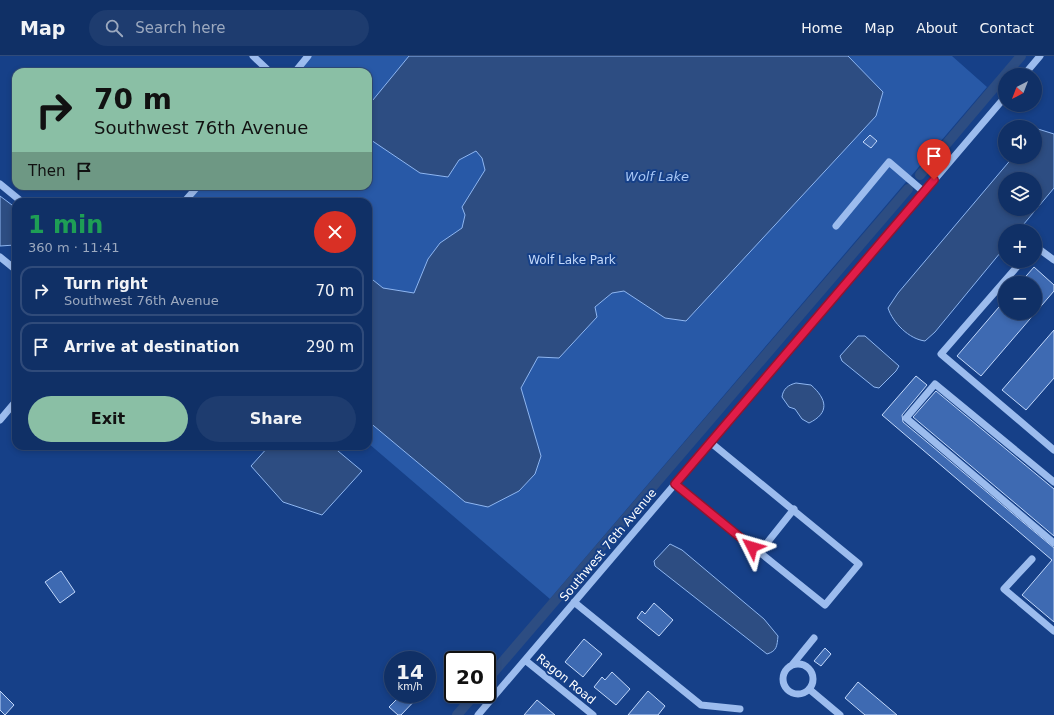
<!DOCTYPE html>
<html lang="en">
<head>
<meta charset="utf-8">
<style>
	:root { --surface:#103066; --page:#1e3c6f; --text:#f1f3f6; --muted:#9ca9bf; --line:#304b7a; --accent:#8abfa5 }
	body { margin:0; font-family:"DejaVu Sans",sans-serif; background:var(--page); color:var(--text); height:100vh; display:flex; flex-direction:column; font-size:15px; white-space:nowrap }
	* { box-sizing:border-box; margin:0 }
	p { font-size:13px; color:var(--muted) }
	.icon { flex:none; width:22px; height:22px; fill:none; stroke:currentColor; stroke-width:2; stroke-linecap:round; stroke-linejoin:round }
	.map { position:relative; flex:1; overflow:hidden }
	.side { position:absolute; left:12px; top:142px; width:360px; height:252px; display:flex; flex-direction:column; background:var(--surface); border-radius:12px; box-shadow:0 2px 6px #0003,0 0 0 1px var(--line) }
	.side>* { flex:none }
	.top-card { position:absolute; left:12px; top:12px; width:360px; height:122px; border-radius:12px; box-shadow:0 2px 6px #0003,0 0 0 1px var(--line); background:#8abfa5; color:#111; overflow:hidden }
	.needle { width:26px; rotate:222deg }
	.controls { position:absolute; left:998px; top:12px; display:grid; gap:8px }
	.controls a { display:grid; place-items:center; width:44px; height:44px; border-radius:50%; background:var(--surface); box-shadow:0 2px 6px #0003,0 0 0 1px var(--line); font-size:20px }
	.speed { position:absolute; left:384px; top:595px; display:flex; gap:8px; font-size:20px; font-weight:700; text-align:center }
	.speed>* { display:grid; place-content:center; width:52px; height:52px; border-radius:50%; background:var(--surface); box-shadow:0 2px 6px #0003,0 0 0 1px var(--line); line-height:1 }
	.speed small { font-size:10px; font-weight:400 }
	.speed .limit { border:2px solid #111; border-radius:6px; background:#fff; color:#111 }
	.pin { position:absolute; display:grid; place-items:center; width:34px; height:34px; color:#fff; margin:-41px -17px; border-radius:50% 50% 50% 0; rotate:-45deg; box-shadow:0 0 4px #0007 }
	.pin .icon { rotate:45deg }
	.me { position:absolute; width:44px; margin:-22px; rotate:310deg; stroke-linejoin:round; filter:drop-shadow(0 0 3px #0008) }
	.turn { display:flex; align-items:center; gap:14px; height:84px; padding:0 16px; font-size:18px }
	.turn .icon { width:52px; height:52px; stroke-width:2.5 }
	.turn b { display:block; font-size:28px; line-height:34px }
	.then { display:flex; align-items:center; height:38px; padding:0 16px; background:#0003; gap:8px; font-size:15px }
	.round { display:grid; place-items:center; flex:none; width:42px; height:42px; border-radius:21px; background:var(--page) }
	.head { display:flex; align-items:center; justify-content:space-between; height:68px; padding:0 16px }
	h1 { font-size:24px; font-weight:600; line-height:30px; color:#1e9e55 }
	.cta { display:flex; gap:8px; margin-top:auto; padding:8px 16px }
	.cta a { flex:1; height:46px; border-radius:24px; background:var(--accent); color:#111; font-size:16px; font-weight:600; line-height:46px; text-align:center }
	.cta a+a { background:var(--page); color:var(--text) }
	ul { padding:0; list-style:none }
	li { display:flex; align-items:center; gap:12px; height:50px; margin:0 8px 6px; padding:0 8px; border:2px solid var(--line); border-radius:12px }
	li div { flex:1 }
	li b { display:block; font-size:15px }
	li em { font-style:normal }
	header { display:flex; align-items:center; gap:24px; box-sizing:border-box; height:56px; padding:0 20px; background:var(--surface); border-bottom:1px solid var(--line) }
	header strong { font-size:19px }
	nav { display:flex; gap:22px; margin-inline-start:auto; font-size:14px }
	.search { width:280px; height:36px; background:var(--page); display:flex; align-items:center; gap:10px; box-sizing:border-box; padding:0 14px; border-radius:22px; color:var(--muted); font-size:15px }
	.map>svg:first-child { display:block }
	.green { fill:#2859a7 }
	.water { fill:#2d4d82; stroke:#8eb6f1; fill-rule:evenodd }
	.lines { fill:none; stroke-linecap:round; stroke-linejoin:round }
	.canal { stroke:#2d4d82; stroke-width:10 }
	.building { fill:#3e6ab2; stroke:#c2d8fb }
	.minor { stroke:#9cbcee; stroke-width:7 }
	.route-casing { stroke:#92132f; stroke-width:10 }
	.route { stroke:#e11d48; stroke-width:7 }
	.labels { text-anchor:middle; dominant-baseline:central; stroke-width:4; stroke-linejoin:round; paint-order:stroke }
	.park-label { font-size:12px; fill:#c2d8fb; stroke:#164088 }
	.street-label { font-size:12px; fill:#fff; stroke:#164088 }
	.water-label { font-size:13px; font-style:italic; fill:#a8c7f6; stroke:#164088 }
</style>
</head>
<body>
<header>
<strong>Map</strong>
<div class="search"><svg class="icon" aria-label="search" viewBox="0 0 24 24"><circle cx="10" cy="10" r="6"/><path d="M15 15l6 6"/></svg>Search here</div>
<nav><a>Home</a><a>Map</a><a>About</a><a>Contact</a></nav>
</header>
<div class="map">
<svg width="1054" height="659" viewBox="0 0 1054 659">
	<rect width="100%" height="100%" fill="#164088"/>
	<path class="green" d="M309,0H952L987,31L550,543L368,387V146H185L198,130H368V16H295Z"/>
	<path class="water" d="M409,0H848L883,36L876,60L686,265L665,262L624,235L612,237L595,251L597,261L559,302L538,301L521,332L541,400L535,418L519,435L488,451L465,446L368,365V220L383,232L414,237L428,203L440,187L462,172L465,159L462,151L485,114L482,102L476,95L459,104L448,121L420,117L371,84L368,79V50Z
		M1038,73L1054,78V132L1018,175H1005V191L935,276L925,285C909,283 893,267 888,252L898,237L1013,101H1035V77ZM1005,123H1035V153H1005Z
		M0,140L16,152L15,189L0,190Z
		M858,280H865L899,310L896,315L879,332L874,331L842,305L840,300Z
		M796,327L811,329C827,343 830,357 809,367L802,363L795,353L789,351L782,341C783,333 788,329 796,327Z
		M269,390H332L362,415L322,459L283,446L251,410Z
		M670,488L682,494L764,563L778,580C777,590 777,595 767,598L655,510L654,505Z"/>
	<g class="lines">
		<path class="canal" d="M920,119L1021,0
			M487,624L908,133
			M457,659L475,638"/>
	</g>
	<path class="building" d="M870,79L877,85L871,92L863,86Z
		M1034,211L1054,229V235L981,320L957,300L1005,244V257H1035V227H1020Z
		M1054,274V322L1026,354L1002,334Z
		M916,320L927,329L902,359L903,366L1054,492V566L1022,539L1052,504L882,359Z
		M936,335L1054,433V480L913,361Z
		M61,515L75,536L60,547L45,526Z
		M654,547L673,564L659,580L637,562L642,555L645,558Z
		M584,583L602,598L583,621L565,606Z
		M825,592L831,598L821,610L814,605Z
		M612,616L630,633L616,649L594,631L602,621L605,624Z
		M858,626L897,659H865L845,642Z
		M0,635L14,649L5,659L0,654Z
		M648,635L665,650L658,659H628Z
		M394,638H421L401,659H398L389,651L398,642Z
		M537,644L555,659H524Z"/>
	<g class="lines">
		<path class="minor" d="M253,0L270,16
			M295,16L308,0
			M1024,19L1040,0
			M0,128L22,146
			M184,146L198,130
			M836,170L889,106L924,136
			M1035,190L1054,204
			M0,201L16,214
			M1022,205L941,298L1054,394
			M0,364L16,345
			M1054,426L935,328L906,362L1054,487
			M675,428L825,549L859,508L710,386
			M759,497L794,453
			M1032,503L1004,533L1054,575
			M574,546L701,649L740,653
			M525,604L593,659
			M783 623a15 15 0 1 1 30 0a15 15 0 1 1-30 0Z
			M792,609L814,582
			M809,633L840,659
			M478,659L1005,41"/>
	</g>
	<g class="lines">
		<g class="route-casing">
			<path id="route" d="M752,491L675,428L934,124"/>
		</g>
		<use href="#route" class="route"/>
	</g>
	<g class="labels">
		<g class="park-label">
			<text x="572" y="204">Wolf Lake Park</text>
		</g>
		<g class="street-label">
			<text transform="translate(608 489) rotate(-50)">Southwest 76th Avenue</text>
			<text transform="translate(566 623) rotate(39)">Ragon Road</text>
		</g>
		<g class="water-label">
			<text x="657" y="120">Wolf Lake</text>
		</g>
	</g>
</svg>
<div class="controls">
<a><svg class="needle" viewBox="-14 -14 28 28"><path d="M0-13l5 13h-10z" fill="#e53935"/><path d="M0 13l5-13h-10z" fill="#9ca9bf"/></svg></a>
<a><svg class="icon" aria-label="sound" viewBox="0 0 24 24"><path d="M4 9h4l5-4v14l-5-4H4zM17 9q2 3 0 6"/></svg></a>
<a><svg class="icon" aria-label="layers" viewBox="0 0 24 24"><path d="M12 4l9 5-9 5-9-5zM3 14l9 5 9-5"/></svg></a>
<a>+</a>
<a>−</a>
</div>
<div class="speed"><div>14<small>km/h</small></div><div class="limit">20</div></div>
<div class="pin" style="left:934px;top:124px;background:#d93025"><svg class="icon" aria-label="arrive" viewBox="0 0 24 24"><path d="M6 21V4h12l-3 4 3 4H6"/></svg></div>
<svg class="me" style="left:752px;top:491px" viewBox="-20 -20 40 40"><path d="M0-17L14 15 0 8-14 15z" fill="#e11d48" stroke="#fff" stroke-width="4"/></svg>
<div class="top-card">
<div class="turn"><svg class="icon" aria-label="right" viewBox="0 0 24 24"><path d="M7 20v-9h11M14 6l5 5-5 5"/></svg><div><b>70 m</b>Southwest 76th Avenue</div></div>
<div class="then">Then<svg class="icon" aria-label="arrive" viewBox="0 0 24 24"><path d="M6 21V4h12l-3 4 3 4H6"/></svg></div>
</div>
<section class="side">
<div class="head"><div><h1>1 min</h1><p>360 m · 11:41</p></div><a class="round" style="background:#d93025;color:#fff"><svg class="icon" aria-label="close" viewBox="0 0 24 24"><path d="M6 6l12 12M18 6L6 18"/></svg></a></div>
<ul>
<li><svg class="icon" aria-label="right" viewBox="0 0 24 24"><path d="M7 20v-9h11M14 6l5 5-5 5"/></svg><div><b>Turn right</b><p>Southwest 76th Avenue</p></div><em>70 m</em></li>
<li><svg class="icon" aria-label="arrive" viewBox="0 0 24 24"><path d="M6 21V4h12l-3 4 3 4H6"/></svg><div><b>Arrive at destination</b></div><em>290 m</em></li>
</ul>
<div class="cta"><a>Exit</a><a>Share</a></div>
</section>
</div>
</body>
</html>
